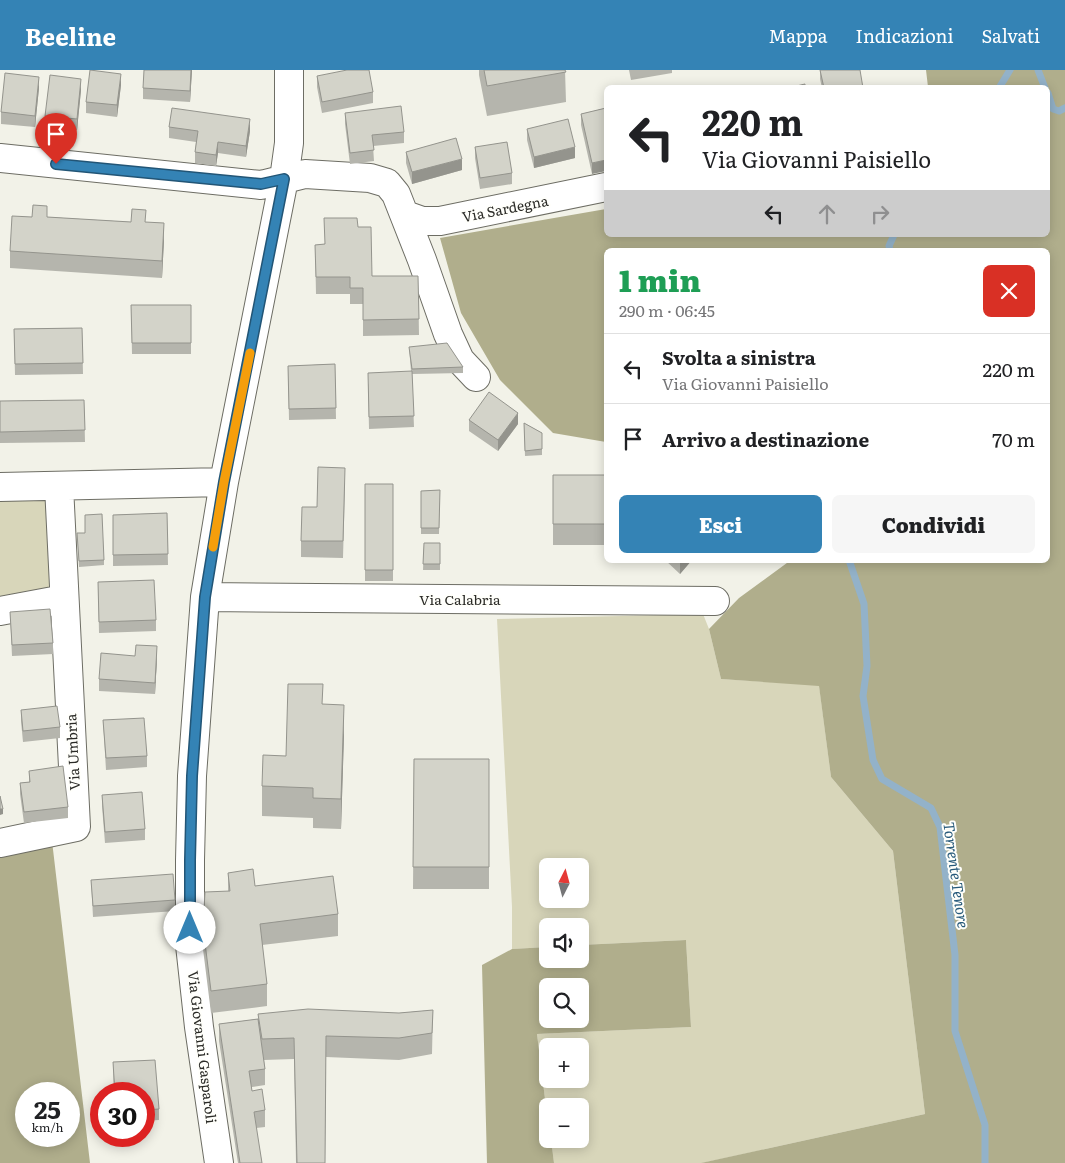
<!DOCTYPE html>
<html lang="it">
<head>
<meta charset="utf-8">
<style>
	:root { --surface:#fff; --page:#f6f6f6; --text:#202124; --muted:#757577; --line:#e0e0e0; --accent:#3483b5 }
	body { margin:0; font-family:Literata,serif; background:var(--page); color:var(--text); height:100vh; display:flex; flex-direction:column; font-size:19px; white-space:nowrap }
	* { box-sizing:border-box; margin:0 }
	p { font-size:16px; color:var(--muted) }
	.icon { flex:none; width:28px; height:28px; fill:none; stroke:currentColor; stroke-width:2; stroke-linecap:round; stroke-linejoin:round }
	.map { position:relative; flex:1; overflow:hidden }
	.sheet { position:absolute; left:604px; top:178px; width:446px; height:315px; display:flex; flex-direction:column; background:var(--surface); border-radius:8px; box-shadow:0 2px 12px #0003 }
	.sheet>* { flex:none }
	.banner { position:absolute; left:604px; top:15px; width:446px; height:152px; border-radius:8px; box-shadow:0 2px 12px #0003; background:#fff; color:var(--text); overflow:hidden }
	.needle { width:32px; rotate:6deg }
	.fabs { position:absolute; left:539px; top:788px; display:grid; gap:10px }
	.fabs a { display:grid; place-items:center; width:50px; height:50px; border-radius:8px; background:var(--surface); box-shadow:0 2px 12px #0003; font-size:25px }
	.speed { position:absolute; left:15px; top:1012px; display:flex; gap:10px; font-size:25px; font-weight:700; text-align:center }
	.speed>* { display:grid; place-content:center; width:65px; height:65px; border-radius:50%; background:var(--surface); box-shadow:0 2px 12px #0003; line-height:1 }
	.speed small { font-size:12px; font-weight:400 }
	.speed .limit { border:8px solid #d22; background:#fff; color:#111 }
	.pin { position:absolute; display:grid; place-items:center; width:42px; height:42px; color:#fff; margin:-51px -21px; border-radius:50% 50% 50% 0; rotate:-45deg; box-shadow:0 0 5px #0007 }
	.pin .icon { rotate:45deg }
	.me { position:absolute; width:55px; margin:-28px; rotate:0deg; stroke-linejoin:round; filter:drop-shadow(0 0 4px #0008) }
	.turn { display:flex; align-items:center; gap:18px; height:105px; padding:0 15px; font-size:22px }
	.turn .icon { width:65px; height:65px; stroke-width:2.5 }
	.turn b { display:block; font-size:35px; line-height:42px }
	.lanes { display:flex; align-items:center; height:48px; padding:0 15px; background:#0003; justify-content:center; gap:25px; direction:ltr }
	.lanes .off { opacity:.35 }
	.round { display:grid; place-items:center; flex:none; width:52px; height:52px; border-radius:8px; background:var(--page) }
	.overview { display:flex; align-items:center; justify-content:space-between; height:85px; padding:0 15px }
	h1 { font-size:30px; font-weight:800; line-height:38px; color:#1e9e55 }
	.action { display:flex; gap:10px; margin-top:auto; padding:10px 15px }
	.action a { flex:1; height:58px; border-radius:8px; background:var(--accent); color:#fff; font-size:20px; font-weight:800; line-height:58px; text-align:center }
	.action a+a { background:var(--page); color:var(--text) }
	ul { padding:0; list-style:none }
	li { display:flex; align-items:center; gap:15px; height:70px; padding:0 15px; border-top:1px solid var(--line) }
	li div { flex:1 }
	li b { display:block; font-size:19px }
	li em { font-style:normal }
	header { display:flex; align-items:center; gap:30px; box-sizing:border-box; height:70px; padding:0 25px; background:var(--accent); color:#fff }
	header strong { font-size:24px }
	nav { display:flex; gap:28px; margin-inline-start:auto; font-size:18px }
	.map>svg:first-child { display:block }
	.green { fill:#d8d6ba; fill-rule:evenodd }
	.forest { fill:#b0ae8c; fill-rule:evenodd }
	.lines { fill:none; stroke-linecap:round; stroke-linejoin:round }
	.stream { stroke:#93b2c9; stroke-width:7 }
	.minor-casing { stroke:#6d6d64; stroke-width:30 }
	.minor { stroke:#fff; stroke-width:28 }
	.wall { fill:#b5b5ad }
	.shaded-wall { fill:#94948d }
	.building { fill:#d3d3c9; stroke:#94948d }
	.route-casing { stroke:#225576; stroke-width:12 }
	.route { stroke:#3483b5; stroke-width:9 }
	.slow { stroke:#f59e0b; stroke-width:9 }
	.labels { text-anchor:middle; dominant-baseline:central; stroke-width:4; stroke-linejoin:round; paint-order:stroke }
	.street-label { font-size:14px; fill:#2b2b27; stroke:#fffffb }
	.water-label { font-size:15px; font-style:italic; fill:#26597a; stroke:#fffffb }
</style>
</head>
<body>
<header>
<strong>Beeline</strong>
<nav><a>Mappa</a><a>Indicazioni</a><a>Salvati</a></nav>
</header>
<div class="map">
<svg width="1065" height="1093" viewBox="0 0 1065 1093">
	<rect width="100%" height="100%" fill="#f2f2e8"/>
	<path class="green" d="M48,429L55,523L0,534V431Z
		M703,544L709,559L721,609L819,615L831,707L893,781L925,1044L702,1093H554L551,1069H580V1036H548L547,1045L537,964L691,957L686,870L580,875V856H548L547,877L512,879V837L497,549ZM548,796H580V829H548ZM548,976H580V1009H548Z"/>
	<path class="forest" d="M926,0H1065V1093H701L925,1044L893,781L831,707L819,616L721,609L709,559L739,528L791,490H1048V180H606V372L553,363L500,310L461,243L440,168L606,139V165H1048V18L928,17Z
		M52,771L90,1093H0V783ZM26,1024H69V1066H26Z
		M686,870L691,957L537,964L547,1045L548,1069H551L554,1093H487L482,895L512,879L547,877L548,889H580V875ZM548,916H580V949H548Z"/>
	<g class="lines">
		<path class="stream" d="M1038,0L1045,18
			M999,18L1010,0
			M1048,23L1053,39L1059,41L1065,38
			M890,180L889,176L894,165
			M849,490L864,534L867,596L863,626L873,690L882,709L931,738L940,757L955,885V961L985,1055V1093"/>
		<g class="minor-casing">
			<path id="minor" d="M0,88L261,115L305,104L370,108L387,113L396,124L422,190L448,264L460,290L476,307
				M405,145L422,151H440L606,117
				M0,417L224,412
				M205,527L715,531
				M0,541L64,529
				M0,773L76,757L59,416
				M219,1093L199,957L190,875V790L192,706L205,527L224,412L284,109L289,73V0"/>
		</g>
		<use href="#minor" class="minor"/>
	</g>
	<path class="wall" d="M192,0L190,32L143,29V18Z
		M479,0H565L566,32L487,46L479,5Z
		M629,0H672V3L631,10Z
		M820,0L863,18H822L820,9Z
		M317,6L373,22V33L322,43L317,17Z
		M121,15L117,47L86,43V32Z
		M39,18L35,57L1,54V42Z
		M81,20L77,60L45,57V46Z
		M606,38L592,104L581,55V44Z
		M345,43L404,62V73L373,76L374,91L350,94L345,54Z
		M169,57L250,61L246,87L218,83L216,96L195,93V82L196,72L169,68Z
		M527,59L575,88L534,98L527,70Z
		M475,77L512,103V114L480,119L475,88Z
		M406,82L462,100L412,114L406,93Z
		M32,147H47L131,152H146L164,170L162,208L10,198V181Z
		M358,157L372,206H418L419,265L363,266V234H350V224H316L315,175L324,174Z
		M131,235H191V284H132Z
		M82,258L83,304L15,305L14,259Z
		M409,277L463,297V303L412,304L414,357L369,359L368,314L411,301Z
		M335,294L336,349L289,350L288,296Z
		M84,330L85,372L0,373V331Z
		M469,350L518,354L498,381L469,361Z
		M524,353L542,363V385L525,386Z
		M553,405H606V475H553Z
		M365,414H393V511H365Z
		M345,415L343,488L301,487V471L317,437Z
		M440,420L439,464H421V421Z
		M167,443L168,495L113,496V445Z
		M77,463H85L104,490V495L79,497Z
		M424,473H440V500H423Z
		M665,490H692L680,504Z
		M98,512L156,550V561L99,563Z
		M10,542L53,573V584L12,586Z
		M157,588L155,624L99,621V609Z
		M323,634L344,665L341,759L313,758V748L262,746V716L286,686Z
		M21,640L60,657V668L23,672L21,651Z
		M103,650L147,686V697L106,700Z
		M414,689H489V819H413Z
		M29,701L68,737V748L24,753L20,724V713L29,712Z
		M102,725L145,759V770L105,773L102,736Z
		M228,803L255,816L338,844V866L262,875L267,914V936L211,943L203,879V857L228,821Z
		M91,810L175,830V841L93,847Z
		M433,940L432,984L399,990L326,987L325,1093H296L294,989L264,990L265,999V1015L252,1017V1021L265,1040V1057L256,1058L262,1093H238L219,971V954L258,949V944L399,943Z
		M113,992L159,1039V1050L144,1051V1024H114Z"/>
	<path class="shaded-wall" d="M191,0H192L190,32V21Z
		M121,4V15L117,47V35Z
		M39,7V18L35,57V46Z
		M81,9V20L77,60V49Z
		M250,49V61L246,87V76Z
		M218,72V83L216,96V85Z
		M575,77V88L534,98V87Z
		M462,89V100L412,114V102Z
		M606,90V101L592,104V93Z
		M164,153V170L162,208V191Z
		M518,343V354L498,381V370Z
		M680,490H692L680,504Z
		M157,576V588L155,624V613Z
		M344,635V665L341,759V729Z
		M0,739H3V744L0,745Z"/>
	<path class="building" d="M90,0L121,4L117,35L86,32Z
		M144,0H191L190,21L143,18Z
		M347,0H369L373,22L322,32L317,6Z
		M484,0H565L566,2L487,16Z
		M820,0H860L863,18H824Z
		M5,3L39,7L35,46L1,42Z
		M50,5L81,9L77,49L45,46Z
		M805,14V18H788Z
		M401,36L404,62L372,65L374,80L350,83L345,43Z
		M172,38L250,49L246,76L218,72L216,85L195,82L198,61L169,57Z
		M606,38V90L592,93L581,44Z
		M568,49L575,77L534,87L527,59Z
		M456,68L462,89L412,102L406,82Z
		M507,72L512,103L480,108L475,77Z
		M33,135L47,136V147L131,152L132,139L146,140L145,152L164,153L162,191L10,181L12,146L32,147Z
		M324,148H357L358,157H371L372,206H418L419,249L363,250V218H350V207H316L315,175L325,174Z
		M131,235H191V273H132Z
		M82,258L83,293L15,294L14,259Z
		M447,273L463,297L412,299L409,277Z
		M335,294L336,338L289,339L288,296Z
		M412,301L414,346L369,347L368,303Z
		M489,322L518,343L498,370L469,350Z
		M84,330L85,360L0,362V331Z
		M524,353L542,363V379L525,381Z
		M318,397L345,398L343,471H301L302,437H317Z
		M553,405H606V454H553Z
		M365,414H393V500H365Z
		M440,420L439,458H421V421Z
		M167,443L168,484L113,485V445Z
		M102,444L104,490L79,491L77,463H85V445Z
		M424,473H440V494H423Z
		M154,510L156,550L99,552L98,512Z
		M50,539L53,573L12,575L10,542Z
		M136,575L157,576L155,613L99,609L101,583L135,586Z
		M288,614H323L322,634L344,635L341,729L313,728V718L262,716L263,685L286,686Z
		M57,636L60,657L23,661L21,640Z
		M144,648L147,686L106,688L103,650Z
		M414,689H489V797H413Z
		M63,696L68,737L24,742L20,713L30,712L29,701Z
		M142,722L145,759L105,762L102,725Z
		M0,726L3,739H0Z
		M253,799L255,816L333,806L338,844L260,854L267,914L211,921L203,857L205,822L230,821L228,803Z
		M173,804L175,830L93,836L91,810Z
		M308,939L399,943L433,940L432,963L399,968L326,966L325,1093H297L294,968L262,969L258,944Z
		M258,949L265,999L249,1001L252,1021L262,1019L265,1040L254,1042L262,1093H240L219,954Z
		M155,990L159,1039L144,1040V1024H115L113,992Z"/>
	<g class="lines">
		<g class="route-casing">
			<path id="route" d="M56,94L261,114L284,109L224,412L205,527L192,706L190,790V858"/>
		</g>
		<use href="#route" class="route"/>
		<path class="slow" d="M213,477L224,412L250,283"/>
	</g>
	<g class="labels">
		<g class="street-label">
			<text transform="translate(505 138) rotate(-11)">Via Sardegna</text>
			<text x="460" y="529">Via Calabria</text>
			<text transform="translate(72 682) rotate(-93)">Via Umbria</text>
			<text transform="translate(203 977) rotate(83)">Via Giovanni Gasparoli</text>
		</g>
		<g class="water-label">
			<text transform="translate(957 805) rotate(82)">Torrente Tenore</text>
		</g>
	</g>
</svg>
<div class="fabs">
<a><svg class="needle" viewBox="-14 -14 28 28"><path d="M0-13l5 13h-10z" fill="#e53935"/><path d="M0 13l5-13h-10z" fill="#757577"/></svg></a>
<a><svg class="icon" aria-label="sound" viewBox="0 0 24 24"><path d="M4 9h4l5-4v14l-5-4H4zM17 9q2 3 0 6"/></svg></a>
<a><svg class="icon" aria-label="search" viewBox="0 0 24 24"><circle cx="10" cy="10" r="6"/><path d="M15 15l6 6"/></svg></a>
<a>+</a>
<a>−</a>
</div>
<div class="speed"><div>25<small>km/h</small></div><div class="limit">30</div></div>
<div class="pin" style="left:56px;top:94px;background:#d93025"><svg class="icon" aria-label="arrive" viewBox="0 0 24 24"><path d="M6 21V4h12l-3 4 3 4H6"/></svg></div>
<svg class="me" style="left:190px;top:858px" viewBox="-20 -20 40 40"><circle r="19" fill="#fff"/><path d="M0-13L10 11 0 6-10 11z" fill="#3483b5"/></svg>
<div class="banner">
<div class="turn"><svg class="icon" aria-label="left" viewBox="0 0 24 24"><path d="M17 20v-9H6M10 6l-5 5 5 5"/></svg><div><b>220 m</b>Via Giovanni Paisiello</div></div>
<div class="lanes"><svg class="icon" aria-label="left" viewBox="0 0 24 24"><path d="M17 20v-9H6M10 6l-5 5 5 5"/></svg><svg class="icon off" aria-label="ahead" viewBox="0 0 24 24"><path d="M12 20V5M6 11l6-6 6 6"/></svg><svg class="icon off" aria-label="right" viewBox="0 0 24 24"><path d="M7 20v-9h11M14 6l5 5-5 5"/></svg></div>
</div>
<section class="sheet">
<div class="overview"><div><h1>1 min</h1><p>290 m · 06:45</p></div><a class="round" style="background:#d93025;color:#fff"><svg class="icon" aria-label="close" viewBox="0 0 24 24"><path d="M6 6l12 12M18 6L6 18"/></svg></a></div>
<ul>
<li><svg class="icon" aria-label="left" viewBox="0 0 24 24"><path d="M17 20v-9H6M10 6l-5 5 5 5"/></svg><div><b>Svolta a sinistra</b><p>Via Giovanni Paisiello</p></div><em>220 m</em></li>
<li><svg class="icon" aria-label="arrive" viewBox="0 0 24 24"><path d="M6 21V4h12l-3 4 3 4H6"/></svg><div><b>Arrivo a destinazione</b></div><em>70 m</em></li>
</ul>
<div class="action"><a>Esci</a><a>Condividi</a></div>
</section>
</div>
</body>
</html>
